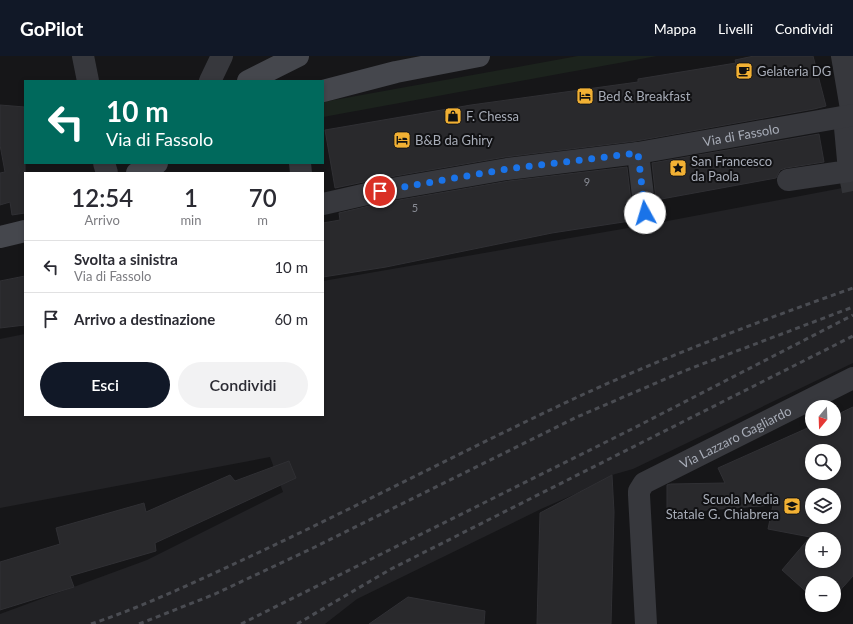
<!DOCTYPE html>
<html lang="it">
<head>
<meta charset="utf-8">
<style>
	:root { --surface:#fff; --page:#f2f2f3; --text:#2b2b33; --muted:#7c7c81; --line:#e1e1e2; --accent:#111827 }
	body { margin:0; font-family:Lato,sans-serif; background:var(--page); color:var(--text); height:100vh; display:flex; flex-direction:column; font-size:15px; white-space:nowrap }
	* { box-sizing:border-box; margin:0 }
	p { font-size:13px; color:var(--muted) }
	.icon { flex:none; width:22px; height:22px; fill:none; stroke:currentColor; stroke-width:2; stroke-linecap:round; stroke-linejoin:round }
	.map { position:relative; flex:1; overflow:hidden }
	.drawer { position:absolute; left:24px; top:116px; width:300px; height:244px; display:flex; flex-direction:column; background:var(--surface); border-radius:0px; box-shadow:0 2px 6px #0003 }
	.drawer>* { flex:none }
	.guide { position:absolute; left:24px; top:24px; width:300px; height:84px; border-radius:0px; box-shadow:0 2px 6px #0003; background:#00695c; color:#fff; overflow:hidden }
	.needle { width:26px; rotate:199deg }
	.controls { position:absolute; left:805px; top:344px; display:grid; gap:8px }
	.controls a { display:grid; place-items:center; width:36px; height:36px; border-radius:50%; background:var(--surface); box-shadow:0 2px 6px #0003; font-size:20px }
	.pin { position:absolute; display:grid; place-items:center; width:34px; height:34px; color:#fff; margin:-17px; border:2px solid #fff; border-radius:50%; box-shadow:0 1px 4px #0007 }
	.me { position:absolute; width:44px; margin:-22px; rotate:354deg; stroke-linejoin:round; filter:drop-shadow(0 0 3px #0008) }
	.turn { display:flex; align-items:center; gap:14px; height:84px; padding:0 16px; font-size:18px }
	.turn .icon { width:52px; height:52px; stroke-width:2.5 }
	.turn b { display:block; font-size:28px; line-height:34px }
	.eta { display:flex; justify-content:space-evenly; align-items:center; height:68px; text-align:center }
	.eta b { font-size:24px; font-weight:600; line-height:28px }
	.button { display:flex; gap:8px; margin-top:auto; padding:8px 16px }
	.button a { flex:1; height:46px; border-radius:24px; background:var(--accent); color:#fff; font-size:16px; font-weight:600; line-height:46px; text-align:center }
	.button a+a { background:var(--page); color:var(--text) }
	ul { padding:0; list-style:none }
	li { display:flex; align-items:center; gap:12px; height:52px; padding:0 16px; border-top:1px solid var(--line) }
	li div { flex:1 }
	li b { display:block; font-size:15px }
	li em { font-style:normal }
	header { display:flex; align-items:center; gap:24px; box-sizing:border-box; height:56px; padding:0 20px; background:var(--accent); color:#fff }
	header strong { font-size:19px }
	nav { display:flex; gap:22px; margin-inline-start:auto; font-size:14px }
	.map>svg:first-child { display:block }
	.built { fill:#222225 }
	.green { fill:#1c231d }
	.building { fill:#29292c; stroke:#303034; fill-rule:evenodd }
	.lines { fill:none; stroke-linecap:round; stroke-linejoin:round }
	.pedestrian-tunnel { stroke:#333438; stroke-width:22; stroke-dasharray:22 11; stroke-linecap:butt }
	.pedestrian { stroke:#37383d; stroke-width:22 }
	.minor { stroke:#37383d; stroke-width:22 }
	.secondary { stroke:#45474d; stroke-width:22 }
	.rail { stroke:#4a4c52; stroke-width:3; stroke-dasharray:5 4; stroke-linecap:butt }
	.route { stroke:#1a73e8; stroke-width:7; stroke-dasharray:0 12.6 }
	.labels { text-anchor:middle; dominant-baseline:central; stroke-width:4; stroke-linejoin:round; paint-order:stroke }
	.number-label { font-size:11px; fill:#888b94 }
	.poi-label { font-size:13px; fill:#a8adb8; stroke:#111113; text-anchor:start }
	.street-label { font-size:13px; fill:#a8adb8; stroke:#111113 }
</style>
</head>
<body>
<header>
<strong>GoPilot</strong>
<nav><a>Mappa</a><a>Livelli</a><a>Condividi</a></nav>
</header>
<div class="map">
<svg width="853" height="568" viewBox="0 0 853 568">
	<rect width="100%" height="100%" fill="#161618"/>
	<path class="built" d="M853,130V307L633,413L612,419L582,435L541,453L357,543L325,568H0V558L147,504L283,436L270,401L0,452V283L25,278V359H323V225L657,167Z"/>
	<path class="green" d="M578,0H657L323,61V46Z"/>
	<path class="building" d="M754,0H813L826,50L814,53L636,85L505,101L378,123L335,132L325,74L471,49L638,26V23L736,7L735,4Z
		M0,49L25,51V157L12,159L10,146L0,149V117L5,116L0,89Z
		M819,78L824,106L786,112L780,114L776,122L656,144L652,107Z
		M627,111L632,153L630,165L552,177L386,211L323,221V167L340,164L339,157L382,147L509,125Z
		M25,220V269L0,272V225Z
		M853,351V520L834,541V527H812V541L782,514L810,481L768,473L773,449L667,457V429L671,428L725,427L718,412L812,370V373H834V360ZM812,395H834V417H812ZM812,439H834V461H812ZM812,483H834V505H812Z
		M289,405L296,422L155,487L156,495L70,520L74,531L0,554V506L60,488L56,472L144,447L146,456L230,419L235,425Z
		M612,419L614,456L611,568H537L540,457Z
		M408,541L485,555L484,568H369Z"/>
	<g class="lines">
		<path class="pedestrian-tunnel" d="M849,115L853,135"/>
		<path class="pedestrian" d="M788,124L849,115L844,61"/>
		<g class="minor">
			<path d="M83,0L88,25"/>
			<path d="M842,0L852,59"/>
			<path d="M210,25L222,0"/>
			<path d="M638,97L645,157"/>
			<path d="M104,107L107,117"/>
			<path d="M300,107L301,117"/>
			<path id="s1" d="M323,148L380,135L507,113L638,97L853,59"/>
			<path id="s2" d="M646,568L639,439V435L644,427L853,322"/>
		</g>
		<path class="secondary" d="M248,25L298,0
			M323,35L396,16L479,0
			M137,117L157,107
			M0,181L25,175"/>
		<path class="rail" d="M91,568C145,550 197,525 249,501C356,451 461,396 569,345C661,302 757,266 853,232
			M139,568L215,538L315,491L577,361L684,315L853,251
			M241,568L632,373L853,259
			M297,568L391,513L853,280"/>
	</g>
	<g class="lines">
		<path class="route" d="M380,135L507,113L638,97L645,157"/>
	</g>
	<defs>
		<g id="cafe-square" transform="scale(0.9)"><rect x="-9" y="-9" width="18" height="18" rx="4" fill="#f2b134" stroke="#111113"/><path d="M-5.5-4.5H6V0H3Q3 3.5 0 3.5H-2.5Q-5.5 3.5-5.5 0ZM3-3.2v2h1.7v-2ZM-6 4.5H4V6H-6Z" fill="#111"/></g>
		<g id="hotel-square" transform="scale(0.9)"><rect x="-9" y="-9" width="18" height="18" rx="4" fill="#f2b134" stroke="#111113"/><path d="M-6-4.5h1.5V1H6V5H4.5V3h-9V5H-6ZM-4 0a1.8 1.8 0 1 1 3.6 0ZM.5 0V-2.5h3Q6-2.5 6 0Z" fill="#111"/></g>
		<g id="shop-square" transform="scale(0.9)"><rect x="-9" y="-9" width="18" height="18" rx="4" fill="#f2b134" stroke="#111113"/><path d="M-5-2.5h2.3a2.7 3.5 0 0 1 5.4 0H5L5.5 6h-11ZM-1.5-2.5h3a1.5 2.3 0 0 0-3 0Z" fill="#111"/></g>
		<g id="sight-square" transform="scale(0.9)"><rect x="-9" y="-9" width="18" height="18" rx="4" fill="#f2b134" stroke="#111113"/><path d="M0-6L1.8-2.2L6-1.7L2.9 1.2L3.7 5.4L0 3.3L-3.7 5.4L-2.9 1.2L-6-1.7L-1.8-2.2Z" fill="#111"/></g>
		<g id="school-square" transform="scale(0.9)"><rect x="-9" y="-9" width="18" height="18" rx="4" fill="#f2b134" stroke="#111113"/><path d="M0-5L7-2L0 1L-7-2ZM-4 1L0 2.5L4 1V4Q0 6-4 4Z" fill="#111"/></g>
	</defs>
	<g fill-rule="evenodd">
		<use href="#cafe-square" x="744" y="15"/>
		<use href="#hotel-square" x="585" y="40"/>
		<use href="#shop-square" x="453" y="60"/>
		<use href="#hotel-square" x="402" y="84"/>
		<use href="#sight-square" x="678" y="112"/>
		<use href="#school-square" x="792" y="450"/>
	</g>
	<g class="labels">
		<g class="number-label">
			<text x="587" y="125">9</text>
			<text x="415" y="151">5</text>
		</g>
		<g class="poi-label">
			<text x="757" y="15">Gelateria DG</text>
			<text x="598" y="40">Bed &amp; Breakfast</text>
			<text x="466" y="60">F. Chessa</text>
			<text x="415" y="84">B&amp;B da Ghiry</text>
			<text x="691" y="105">San Francesco<tspan x="691" dy="15">da Paola</tspan></text>
			<text x="779" y="443" text-anchor="end">Scuola Media<tspan x="779" dy="15">Statale G. Chiabrera</tspan></text>
		</g>
		<g class="street-label">
			<text stroke="none"><textPath href="#s1" startOffset="424">Via di Fassolo</textPath></text>
			<text stroke="none"><textPath href="#s2" startOffset="245">Via Lazzaro Gagliardo</textPath></text>
		</g>
	</g>
</svg>
<div class="controls">
<a><svg class="needle" viewBox="-14 -14 28 28"><path d="M0-13l5 13h-10z" fill="#e53935"/><path d="M0 13l5-13h-10z" fill="#7c7c81"/></svg></a>
<a><svg class="icon" aria-label="search" viewBox="0 0 24 24"><circle cx="10" cy="10" r="6"/><path d="M15 15l6 6"/></svg></a>
<a><svg class="icon" aria-label="layers" viewBox="0 0 24 24"><path d="M12 4l9 5-9 5-9-5zM3 14l9 5 9-5"/></svg></a>
<a>+</a>
<a>−</a>
</div>
<div class="pin" style="left:380px;top:135px;background:#d93025"><svg class="icon" aria-label="arrive" viewBox="0 0 24 24"><path d="M6 21V4h12l-3 4 3 4H6"/></svg></div>
<svg class="me" style="left:645px;top:157px" viewBox="-20 -20 40 40"><circle r="19" fill="#fff"/><path d="M0-13L10 11 0 6-10 11z" fill="#1a73e8"/></svg>
<div class="guide">
<div class="turn"><svg class="icon" aria-label="left" viewBox="0 0 24 24"><path d="M17 20v-9H6M10 6l-5 5 5 5"/></svg><div><b>10 m</b>Via di Fassolo</div></div>
</div>
<section class="drawer">
<div class="eta">
<div><b>12:54</b><p>Arrivo</p></div>
<div><b>1</b><p>min</p></div>
<div><b>70</b><p>m</p></div>
</div>
<ul>
<li><svg class="icon" aria-label="left" viewBox="0 0 24 24"><path d="M17 20v-9H6M10 6l-5 5 5 5"/></svg><div><b>Svolta a sinistra</b><p>Via di Fassolo</p></div><em>10 m</em></li>
<li><svg class="icon" aria-label="arrive" viewBox="0 0 24 24"><path d="M6 21V4h12l-3 4 3 4H6"/></svg><div><b>Arrivo a destinazione</b></div><em>60 m</em></li>
</ul>
<div class="button"><a>Esci</a><a>Condividi</a></div>
</section>
</div>
</body>
</html>
